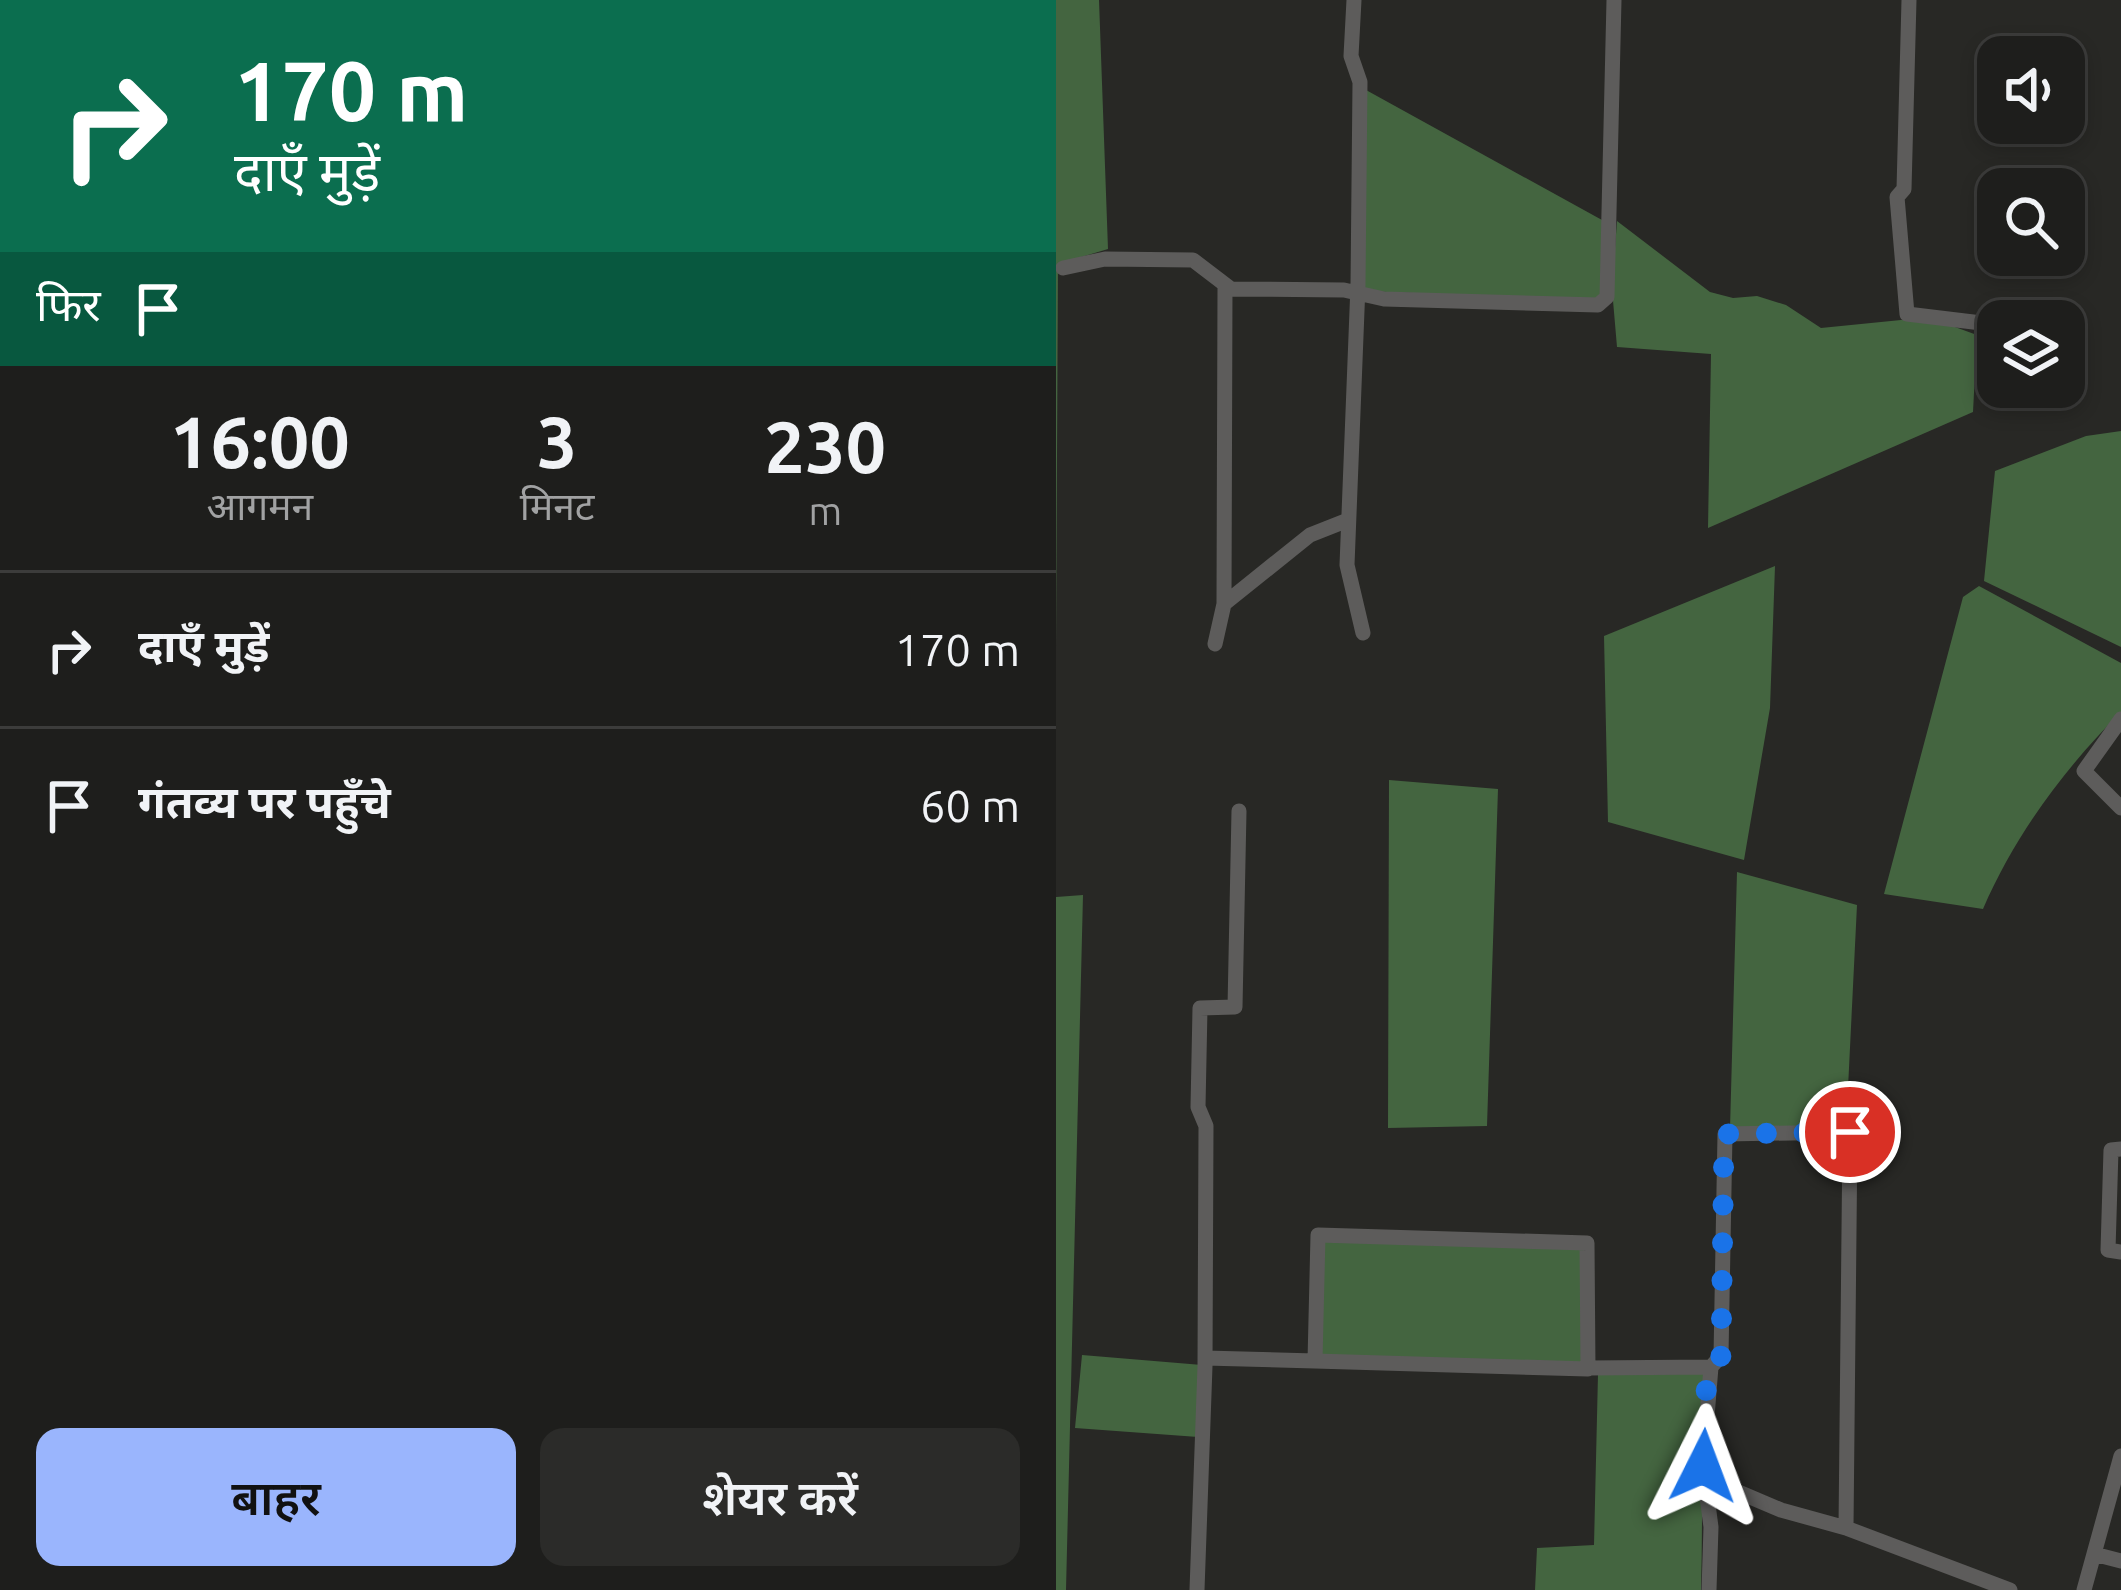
<!DOCTYPE html>
<html lang="hi">
<head>
<meta charset="utf-8">
<style>
	:root { --surface:#1e1e1c; --page:#2b2b29; --text:#f1f3f6; --muted:#a1a2a3; --line:#3c3c3b; --accent:#9ab5fd }
	body { margin:0; font-family:Ubuntu,"Noto Sans Devanagari",sans-serif; background:var(--page); color:var(--text); height:100vh; display:flex; flex-direction:column; font-size:45px; white-space:nowrap }
	* { box-sizing:border-box; margin:0 }
	p { font-size:39px; color:var(--muted) }
	.icon { flex:none; width:66px; height:66px; fill:none; stroke:currentColor; stroke-width:2; stroke-linecap:round; stroke-linejoin:round }
	.map { position:relative; flex:1; overflow:hidden }
	.sheet { display:flex; flex-direction:column; background:var(--surface); width:1056px }
	.sheet>* { flex:none }
	.hud { background:#0b6e4f; color:#fff; overflow:hidden }
	.buttons { position:absolute; left:921px; top:36px; display:grid; gap:24px }
	.buttons a { display:grid; place-items:center; width:108px; height:108px; border-radius:24px; background:var(--surface); box-shadow:0 6px 18px #0003,0 0 0 3px var(--line); font-size:60px }
	.pin { position:absolute; display:grid; place-items:center; width:102px; height:102px; color:#fff; margin:-51px; border:6px solid #fff; border-radius:50%; box-shadow:0 3px 12px #0007 }
	.me { position:absolute; width:132px; margin:-66px; rotate:3deg; stroke-linejoin:round; filter:drop-shadow(0 0 9px #0008) }
	.turn { display:flex; align-items:center; gap:42px; height:252px; padding:0 36px; font-size:54px }
	.turn .icon { width:156px; height:156px; stroke-width:2.5 }
	.turn b { display:block; font-size:84px; line-height:102px }
	.then { display:flex; align-items:center; height:114px; padding:0 36px; background:#0003; gap:24px; font-size:45px }
	.eta { display:flex; justify-content:space-evenly; align-items:center; height:204px; text-align:center }
	.eta b { font-size:72px; font-weight:600; line-height:84px }
	.primary-button { display:flex; gap:24px; margin-top:auto; padding:24px 36px }
	.primary-button a { flex:1; height:138px; border-radius:24px; background:var(--accent); color:#111; font-size:48px; font-weight:600; line-height:138px; text-align:center }
	.primary-button a+a { background:var(--page); color:var(--text) }
	ul { padding:0; list-style:none }
	li { display:flex; align-items:center; gap:36px; height:156px; padding:0 36px; border-top:3px solid var(--line) }
	li div { flex:1 }
	li b { display:block; font-size:45px }
	li em { font-style:normal }
	main { display:flex; flex:1; min-height:0 }
	.map>svg:first-child { display:block }
	.forest { fill:#446540 }
	.lines { fill:none; stroke-linecap:round; stroke-linejoin:round }
	.minor { stroke:#5d5c5b; stroke-width:15 }
	.route { stroke:#1a73e8; stroke-width:21; stroke-dasharray:0 37.8 }
</style>
</head>
<body>
<main>
<section class="sheet">
<div class="hud">
<div class="turn"><svg class="icon" aria-label="right" viewBox="0 0 24 24"><path d="M7 20v-9h11M14 6l5 5-5 5"/></svg><div><b>170 m</b>दाएँ मुड़ें</div></div>
<div class="then">फिर<svg class="icon" aria-label="arrive" viewBox="0 0 24 24"><path d="M6 21V4h12l-3 4 3 4H6"/></svg></div>
</div>
<div class="eta">
<div><b>16:00</b><p>आगमन</p></div>
<div><b>3</b><p>मिनट</p></div>
<div><b>230</b><p>m</p></div>
</div>
<ul>
<li><svg class="icon" aria-label="right" viewBox="0 0 24 24"><path d="M7 20v-9h11M14 6l5 5-5 5"/></svg><div><b>दाएँ मुड़ें</b></div><em>170 m</em></li>
<li><svg class="icon" aria-label="arrive" viewBox="0 0 24 24"><path d="M6 21V4h12l-3 4 3 4H6"/></svg><div><b>गंतव्य पर पहुँचे</b></div><em>60 m</em></li>
</ul>
<div class="primary-button"><a>बाहर</a><a>शेयर करें</a></div>
</section>
<div class="map">
<svg width="1065" height="1590" viewBox="0 0 1065 1590">
	<rect width="100%" height="100%" fill="#282825"/>
	<path class="forest" d="M0,0H43L52,249L2,264L0,648Z
		M310,90L546,220L547,295L537,300L306,291Z
		M561,221L654,292L677,298L701,296L730,305L765,328L855,319L888,323L921,335L917,412L652,528L655,354L561,347L556,289Z
		M1065,431V647L928,581L939,471L1030,436Z
		M719,566L714,708L688,860L552,822L548,636Z
		M923,586L1065,663V712C1008,769 959,835 927,909L828,894L907,597Z
		M333,780L442,789L431,1126L332,1128Z
		M681,872L801,905L790,1129H674Z
		M27,895L10,1590H0V897Z
		M264,1239L528,1246L526,1366L262,1360Z
		M26,1355L146,1365L142,1437L19,1428Z
		M542,1374H648C645,1446 647,1518 645,1590H479L481,1548L538,1545Z"/>
	<g class="lines">
		<path class="minor" d="M298,0L295,56L304,82L302,285L291,565L307,633
			M853,0L848,189L841,197L851,314L942,325
			M7,268L49,259L137,260L175,289L288,290L328,299L542,305L551,297L558,0
			M168,604L169,287
			M159,644L168,604L254,535L292,520
			M1065,719L1028,771L1065,808
			M1065,1149L1055,1150L1052,1250L1065,1252
			M149,1358L259,1361L262,1235L531,1243L532,1369L259,1361
			M532,1368L655,1367L647,1466L655,1527L653,1590
			M648,1483L673,1488L725,1510L790,1528L794,1132L669,1134L665,1356L655,1367
			M790,1528L954,1590
			M1038,1554L1065,1561
			M141,1590L149,1366L150,1126L142,1107L144,1008L179,1007L183,811
			M1028,1590L1065,1456"/>
	</g>
	<g class="lines">
		<path class="route" d="M647,1466C649,1432 642,1382 665,1356L668,1134L794,1132"/>
	</g>
</svg>
<div class="buttons">
<a><svg class="icon" aria-label="sound" viewBox="0 0 24 24"><path d="M4 9h4l5-4v14l-5-4H4zM17 9q2 3 0 6"/></svg></a>
<a><svg class="icon" aria-label="search" viewBox="0 0 24 24"><circle cx="10" cy="10" r="6"/><path d="M15 15l6 6"/></svg></a>
<a><svg class="icon" aria-label="layers" viewBox="0 0 24 24"><path d="M12 4l9 5-9 5-9-5zM3 14l9 5 9-5"/></svg></a>
</div>
<div class="pin" style="left:794px;top:1132px;background:#d93025"><svg class="icon" aria-label="arrive" viewBox="0 0 24 24"><path d="M6 21V4h12l-3 4 3 4H6"/></svg></div>
<svg class="me" style="left:647px;top:1466px" viewBox="-20 -20 40 40"><path d="M0-17L14 15 0 8-14 15z" fill="#1a73e8" stroke="#fff" stroke-width="4"/></svg>
</div>
</main>
</body>
</html>
